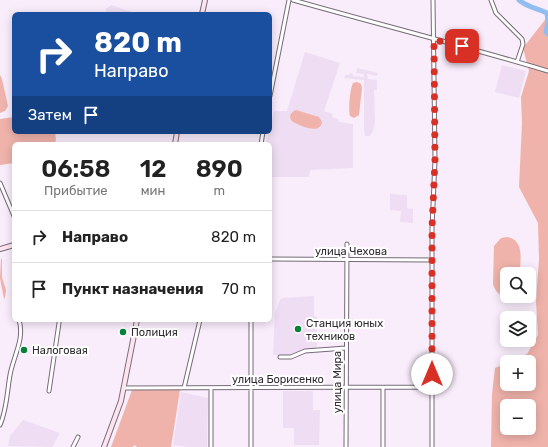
<!DOCTYPE html>
<html lang="ru">
<head>
<meta charset="utf-8">
<style>
	:root { --surface:#fff; --page:#f2f2f2; --text:#222; --muted:#767676; --line:#e0e0e0 }
	body { margin:0; font-family:Rubik,sans-serif; background:var(--page); color:var(--text); height:100vh; display:flex; flex-direction:column; font-size:15px; white-space:nowrap }
	* { box-sizing:border-box; margin:0 }
	p { font-size:13px; color:var(--muted) }
	.icon { flex:none; width:22px; height:22px; fill:none; stroke:currentColor; stroke-width:2; stroke-linecap:round; stroke-linejoin:round }
	.map { position:relative; flex:1; overflow:hidden }
	.panel { position:absolute; left:12px; top:142px; width:260px; height:180px; display:flex; flex-direction:column; background:var(--surface); border-radius:6px; box-shadow:0 2px 10px #0003 }
	.panel>* { flex:none }
	.hud { position:absolute; left:12px; top:12px; width:260px; height:122px; border-radius:6px; box-shadow:0 2px 10px #0003; background:#1a4fa0; color:#fff; overflow:hidden }
	.controls { position:absolute; left:500px; top:267px; display:grid; gap:8px }
	.controls a { display:grid; place-items:center; width:36px; height:36px; border-radius:6px; background:var(--surface); box-shadow:0 2px 10px #0003; font-size:20px }
	.pin { position:absolute; display:grid; place-items:center; width:34px; height:34px; color:#fff; margin:-17px; border-radius:8px; box-shadow:0 2px 6px #0006 }
	.me { position:absolute; width:44px; margin:-22px; rotate:0deg; stroke-linejoin:round; filter:drop-shadow(0 0 3px #0008) }
	.turn { display:flex; align-items:center; gap:14px; height:84px; padding:0 16px; font-size:18px }
	.turn .icon { width:52px; height:52px; stroke-width:2.5 }
	.turn b { display:block; font-size:28px; line-height:34px }
	.then { display:flex; align-items:center; height:38px; padding:0 16px; background:#0003; gap:8px; font-size:15px }
	.eta { display:flex; justify-content:space-evenly; align-items:center; height:68px; text-align:center }
	.eta b { font-size:24px; font-weight:600; line-height:28px }
	ul { padding:0; list-style:none }
	li { display:flex; align-items:center; gap:12px; height:52px; padding:0 16px; border-top:1px solid var(--line) }
	li div { flex:1 }
	li b { display:block; font-size:15px }
	li em { font-style:normal }
	.map>svg:first-child { display:block }
	.built { fill:#efdef3 }
	.green { fill:#efb3ab; fill-rule:evenodd }
	.lines { fill:none; stroke-linecap:round; stroke-linejoin:round }
	.river { stroke:#92beef; stroke-width:5 }
	.street-casing { stroke:#766b78; stroke-width:5 }
	.secondary-casing { stroke:#766b78; stroke-width:6 }
	.street { stroke:#fff; stroke-width:3 }
	.secondary { stroke:#fde4ee; stroke-width:4 }
	.route { stroke:#d93025; stroke-width:7; stroke-dasharray:0 12.6 }
	.poi-dot { fill:#078139; stroke:#fff; stroke-width:1.5 }
	.labels { text-anchor:middle; dominant-baseline:central; stroke-width:4; stroke-linejoin:round; paint-order:stroke }
	.street-label { font-size:11px; fill:#2e2a2f; stroke:#fff }
	.poi-label { font-size:11px; fill:#2e2a2f; stroke:#fff; text-anchor:start }
</style>
</head>
<body>
<div class="map">
<svg width="548" height="447" viewBox="0 0 548 447">
	<rect width="100%" height="100%" fill="#f9ecfb"/>
	<path class="built" d="M111,5L138,14H105L106,9Z
		M305,52L340,63L324,111L333,114L332,117L338,119L339,122L353,124V168L310,170L309,177H270V144H266L274,111H287Z
		M502,65L526,71L519,98L495,92Z
		M357,68L378,73L377,76L367,74L368,79L377,80V90H374L375,121L373,131L370,136H365L364,131V80L344,78L345,75H349L350,73L353,74V76L364,77V74L356,73Z
		M390,194L407,195V208L413,209V223L400,222L401,211L390,210Z
		M314,296V316L317,317V348H307L292,355H273L275,313L281,298Z
		M283,391H313V410H320L319,445H294V428H283Z
		M181,392L208,398L207,447H187L173,445Z
		M23,420L60,433L52,447L8,446L10,436Z"/>
	<path class="green" d="M548,16V447H491L492,394L495,368L507,363V384H529V362H509L527,354L538,335L536,302L539,259L538,223L519,187L522,123L521,97L529,71L523,48ZM507,406H529V428H507Z
		M0,75L2,79L8,106L5,111L0,113Z
		M357,82L361,84L362,88L359,115L354,118L350,116C348,110 350,89 353,83Z
		M296,110L319,117L322,122C320,135 301,126 293,122C288,118 290,112 296,110Z
		M14,117V132H55L56,140L54,144H14V163L0,165V119Z
		M507,237C525,240 520,260 520,274H507V296H510C501,298 495,292 493,284L494,246L501,238Z
		M1,258L2,260V277L6,290L5,297L4,299L0,278Z
		M132,390H180L171,447H137L134,445L133,447H111Z"/>
	<g class="lines">
		<path class="river" d="M519,0C527,7 537,8 547,13L548,22L546,32L548,34"/>
		<g class="street-casing">
			<path id="street" d="M293,0C378,24 464,46 548,71
				M491,0L496,13L522,39L523,44L517,62
				M270,96L289,0
				M261,144L263,132
				M0,183L14,216
				M270,259L432,260
				M280,357H291L305,351L346,348
				M124,388L432,387
				M184,388L200,320
				M211,388V447
				M49,391L59,323
				M0,425C7,409 7,392 10,375C13,357 25,339 19,320
				M73,447L78,437
				M251,447V320
				M346,447L347,244
				M383,447V388
				M432,447V228L435,160L433,0"/>
		</g>
		<g class="secondary-casing">
			<path id="secondary" d="M202,14L205,0
				M175,144L177,132
				M0,249L14,245
				M104,447L121,401L137,320"/>
		</g>
		<use href="#street" class="street"/>
		<use href="#secondary" class="secondary"/>
	</g>
	<g class="lines">
		<path class="route" d="M432,374V228L435,160L434,40L462,46"/>
	</g>
	<g class="poi-dot">
		<circle cx="298" cy="329" r="4"/>
		<circle cx="123" cy="332" r="4"/>
		<circle cx="24" cy="350" r="4"/>
	</g>
	<g class="labels">
		<g class="street-label">
			<text x="351" y="251">улица Чехова</text>
			<text x="278" y="379">улица Борисенко</text>
			<text transform="translate(337 382) rotate(-90)">улица Мира</text>
		</g>
		<g class="poi-label">
			<text x="306" y="323">Станция юных<tspan x="306" dy="13">техников</tspan></text>
			<text x="131" y="332">Полиция</text>
			<text x="32" y="350">Налоговая</text>
		</g>
	</g>
</svg>
<div class="controls">
<a><svg class="icon" aria-label="search" viewBox="0 0 24 24"><circle cx="10" cy="10" r="6"/><path d="M15 15l6 6"/></svg></a>
<a><svg class="icon" aria-label="layers" viewBox="0 0 24 24"><path d="M12 4l9 5-9 5-9-5zM3 14l9 5 9-5"/></svg></a>
<a>+</a>
<a>−</a>
</div>
<div class="pin" style="left:462px;top:46px;background:#d93025"><svg class="icon" aria-label="arrive" viewBox="0 0 24 24"><path d="M6 21V4h12l-3 4 3 4H6"/></svg></div>
<svg class="me" style="left:432px;top:374px" viewBox="-20 -20 40 40"><circle r="19" fill="#fff"/><path d="M0-13L10 11 0 6-10 11z" fill="#d93025"/></svg>
<div class="hud">
<div class="turn"><svg class="icon" aria-label="right" viewBox="0 0 24 24"><path d="M7 20v-9h11M14 6l5 5-5 5"/></svg><div><b>820 m</b>Направо</div></div>
<div class="then">Затем<svg class="icon" aria-label="arrive" viewBox="0 0 24 24"><path d="M6 21V4h12l-3 4 3 4H6"/></svg></div>
</div>
<section class="panel">
<div class="eta">
<div><b>06:58</b><p>Прибытие</p></div>
<div><b>12</b><p>мин</p></div>
<div><b>890</b><p>m</p></div>
</div>
<ul>
<li><svg class="icon" aria-label="right" viewBox="0 0 24 24"><path d="M7 20v-9h11M14 6l5 5-5 5"/></svg><div><b>Направо</b></div><em>820 m</em></li>
<li><svg class="icon" aria-label="arrive" viewBox="0 0 24 24"><path d="M6 21V4h12l-3 4 3 4H6"/></svg><div><b>Пункт назначения</b></div><em>70 m</em></li>
</ul>
</section>
</div>
</body>
</html>
